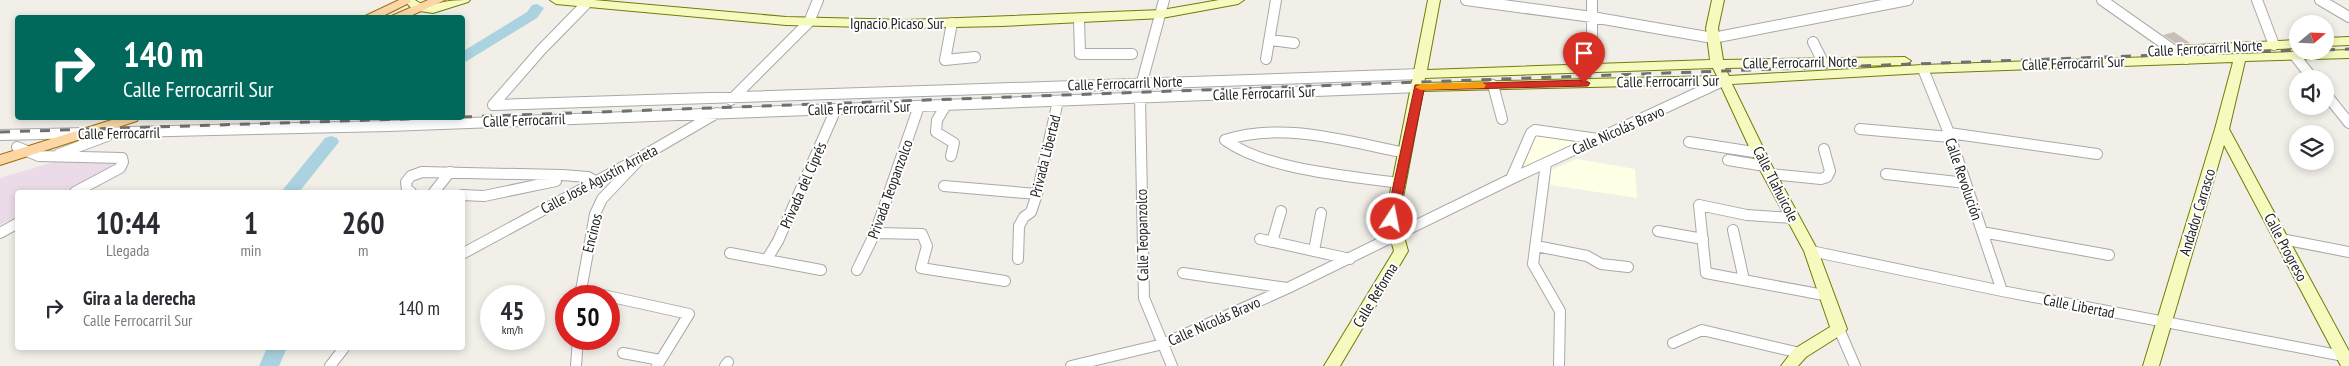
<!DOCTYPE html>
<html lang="es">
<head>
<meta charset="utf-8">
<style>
	:root { --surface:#fff; --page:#f7f7f7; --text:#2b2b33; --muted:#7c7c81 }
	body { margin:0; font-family:"PT Sans Narrow",sans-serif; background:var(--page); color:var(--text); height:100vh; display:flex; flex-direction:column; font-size:19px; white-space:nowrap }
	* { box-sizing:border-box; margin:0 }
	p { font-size:16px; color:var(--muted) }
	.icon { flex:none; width:28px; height:28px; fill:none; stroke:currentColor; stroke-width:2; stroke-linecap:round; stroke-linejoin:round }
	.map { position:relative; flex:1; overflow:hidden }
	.drawer { position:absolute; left:15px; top:190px; width:450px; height:160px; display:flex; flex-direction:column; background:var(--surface); border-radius:5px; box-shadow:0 2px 8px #0003 }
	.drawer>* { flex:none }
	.top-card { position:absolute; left:15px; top:15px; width:450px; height:105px; border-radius:5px; box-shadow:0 2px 8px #0003; background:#00695c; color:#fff; overflow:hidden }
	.needle { width:32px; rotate:71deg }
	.tools { position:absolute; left:2289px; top:15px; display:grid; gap:10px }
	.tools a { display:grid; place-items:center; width:45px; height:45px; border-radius:50%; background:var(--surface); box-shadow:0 2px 8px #0003; font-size:25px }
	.speed { position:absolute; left:480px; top:285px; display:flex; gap:10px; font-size:25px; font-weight:700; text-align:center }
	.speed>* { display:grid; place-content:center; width:65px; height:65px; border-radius:50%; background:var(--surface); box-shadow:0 2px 8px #0003; line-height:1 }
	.speed small { font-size:12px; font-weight:400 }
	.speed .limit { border:8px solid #d22; background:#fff; color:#111 }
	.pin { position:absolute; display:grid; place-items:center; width:42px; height:42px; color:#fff; margin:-51px -21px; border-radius:50% 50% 50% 0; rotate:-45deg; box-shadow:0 0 5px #0007 }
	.pin .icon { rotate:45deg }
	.me { position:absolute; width:55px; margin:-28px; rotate:11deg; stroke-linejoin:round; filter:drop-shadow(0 0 4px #0008) }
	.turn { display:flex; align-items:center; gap:18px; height:105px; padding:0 25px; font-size:22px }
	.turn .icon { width:65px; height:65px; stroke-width:2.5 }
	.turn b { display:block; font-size:35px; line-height:42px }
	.eta { display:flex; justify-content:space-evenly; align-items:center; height:85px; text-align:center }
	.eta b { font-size:30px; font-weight:700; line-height:35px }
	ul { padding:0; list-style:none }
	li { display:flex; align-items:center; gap:15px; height:65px; padding:0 25px }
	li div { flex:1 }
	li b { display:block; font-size:19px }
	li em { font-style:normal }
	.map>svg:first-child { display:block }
	.industrial { fill:#ebdbe8 }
	.education { fill:#ffffe5 }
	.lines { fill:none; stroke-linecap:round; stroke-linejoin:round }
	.river { fill:#aad3df; fill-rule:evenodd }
	.building { fill:#c7bfb8 }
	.street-casing { stroke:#a9a9a9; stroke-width:12 }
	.secondary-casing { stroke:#707d05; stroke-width:2 }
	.primary-casing { stroke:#a06b00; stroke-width:2 }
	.street { stroke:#fff; stroke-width:10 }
	.secondary { fill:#f7fabf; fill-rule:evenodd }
	.primary { fill:#fcd6a4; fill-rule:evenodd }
	.rail { stroke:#707070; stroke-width:3; stroke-dasharray:10 10; stroke-linecap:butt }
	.route { fill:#d93025; stroke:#8d1f18 }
	.slow { fill:#f59e0b }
	.labels { text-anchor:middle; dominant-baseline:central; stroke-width:4; stroke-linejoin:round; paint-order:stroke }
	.street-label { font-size:15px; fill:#222; stroke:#fff }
</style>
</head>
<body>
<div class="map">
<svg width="2349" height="366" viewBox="0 0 2349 366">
	<rect width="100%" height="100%" fill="#f2efe9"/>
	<path class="industrial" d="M60,160L117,162L92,180L67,192H18L17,216L0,225V178Z"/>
	<path class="education" d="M1533,135L1581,143L1530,170L1520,162Z
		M1577,159L1635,169L1637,198L1550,185L1551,170Z"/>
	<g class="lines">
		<path class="river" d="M537,4L544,8L537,18L462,64V52L527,12L532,5Z
			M331,136L337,138L339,142L299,192H281L325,138Z
			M267,348H287L279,366H259Z"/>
	</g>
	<path class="building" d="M2174,32L2190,43L2177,44L2163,35Z"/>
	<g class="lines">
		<g class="street-casing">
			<path id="street" d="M1466,0L1592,17L1713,38L1908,0
				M1592,0V68
				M2102,0L2186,59
				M2257,0L2274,45
				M2320,0L2349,17
				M1079,19L1080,54H1132
				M952,23L945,60L975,57
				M1270,40L1294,43
				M1813,42L1823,62
				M2295,56L2313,79
				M1266,59L1276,0
				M1923,69L1949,133L2002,291
				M1142,82L1164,0
				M1493,85L1502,119
				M2325,93L2349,123
				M1140,98L1144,298L1172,366
				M731,100L809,22L818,0
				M493,105C803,97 1112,83 1422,74
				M493,105L541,50L587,3
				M946,105L937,120L936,132L954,143L951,156
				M1860,129L1950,137
				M1949,133L2097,154
				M0,135L388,126L1419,87
				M1689,142L1760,153
				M17,147L39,156L122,158L123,162L120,168L75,192
				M59,154L107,136
				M1728,160L1765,166
				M1546,163L1533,264L1560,311L1559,366
				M1770,174L1821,179L1827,177L1830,171L1824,149
				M1886,174L1966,183
				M1511,179L1531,133L1535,130L1598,139
				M1399,183C1349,176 1266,170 1225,140C1283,121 1348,142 1406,153
				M944,186L1037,194
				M411,192L407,190L406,182L411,176L422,172L562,175L588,177L595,181
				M434,192L450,172
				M462,195L484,196L556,181
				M1792,218L1747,215L1699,205L1706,273L1829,296
				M1733,230L1744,280
				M1658,231L1703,239
				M1982,232L2109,255
				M0,233L18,223
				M875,233L922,234L927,246L921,268L1005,281
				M1260,239L1350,259
				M2282,239L2349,252
				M1272,242L1281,211
				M1536,246L1587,256L1601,264L1628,267
				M1314,251L1321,213
				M1811,251L2002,291L2349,357
				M730,253L821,270
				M462,254L643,156L717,113
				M767,259L778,241L836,109
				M1018,259L1019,226L1024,217L1031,212L1037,194L1058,101
				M857,270L875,233L919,106
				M1183,273L1287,288
				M580,290L689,314L657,366
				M580,296L595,214L602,199L637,162
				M1839,329L1855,366
				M1673,343L1702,330L1800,353
				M623,353L660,360
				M330,366L344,348
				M576,366L578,339
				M725,366L728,362
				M1071,366L1163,344L1288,288L1511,179L1725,80"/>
		</g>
		<g class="secondary-casing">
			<path id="secondary" d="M404,0H415C426,9 437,3 449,1C456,0 463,0 470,0L468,2L433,13L413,10Z
				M550,0H594L786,17L907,20L1162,10L1219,0H1244L1238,4L1162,18L1002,26L907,28L786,25L556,4Z
				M1428,0H1440L1427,70L1710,60L1706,28L1712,0H1724L1718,28L1723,60L1905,57L1911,61L1905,65L1725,68L1729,76L1923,65L2349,50V58L2245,61L2229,129L2349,351V366H2341L2224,145L2159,366H2143L2215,129L2233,62L1923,73L1732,84L1772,166L1818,251L1847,329L1844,333L1806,357L1798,366H1781L1794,349L1830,327L1804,251L1758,166L1720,84L1423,91L1399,219L1408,251L1340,366H1324L1394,251L1385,219ZM1713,68L1717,76L1424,83L1425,78Z
				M2349,37V45L2325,46V38Z
				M2298,40V48L2176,54L2170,50L2176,46Z"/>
		</g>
		<g class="primary-casing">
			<path id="primary" d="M399,0H410L411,2L379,18H361Z
				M428,0H445L406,18H387Z
				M118,118H139L137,121L0,165V155Z"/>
		</g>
		<use href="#street" class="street"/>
		<use href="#secondary" class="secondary"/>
		<use href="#primary" class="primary"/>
		<path class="rail" d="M2325,50L2349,49
			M462,117L2298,50
			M0,132L435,118"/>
	</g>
	<path class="route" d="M1584,80L1590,83L1588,86L1424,90L1398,219L1396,222H1388L1386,219L1415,85Z"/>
	<path class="slow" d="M1481,82L1486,85L1484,88L1421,90L1415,87L1421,84Z"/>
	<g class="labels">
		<g class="street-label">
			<text x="897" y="23">Ignacio Picaso Sur</text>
			<text transform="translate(2205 48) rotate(-3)">Calle Ferrocarril Norte</text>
			<text transform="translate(1800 62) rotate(-1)">Calle Ferrocarril Norte</text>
			<text transform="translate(2073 63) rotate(-2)">Calle Ferrocarril Sur</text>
			<text transform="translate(1668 81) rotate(-1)">Calle Ferrocarril Sur</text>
			<text transform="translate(1125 83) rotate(-2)">Calle Ferrocarril Norte</text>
			<text transform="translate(1264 93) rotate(-2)">Calle Ferrocarril Sur</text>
			<text transform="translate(859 108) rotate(-2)">Calle Ferrocarril Sur</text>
			<text transform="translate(524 120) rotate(-2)">Calle Ferrocarril</text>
			<text transform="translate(1618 130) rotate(-24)">Calle Nicolás Bravo</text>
			<text transform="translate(119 133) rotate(-1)">Calle Ferrocarril</text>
			<text transform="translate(1045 156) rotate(-76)">Privada Libertad</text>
			<text transform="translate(599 179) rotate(-28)">Calle José Agustín Arrieta</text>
			<text transform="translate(1964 179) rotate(71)">Calle Revolución</text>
			<text transform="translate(1776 184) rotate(63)">Calle Tlahuicole</text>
			<text transform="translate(803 185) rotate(-66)">Privada del Ciprés</text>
			<text transform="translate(890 189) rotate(-70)">Privada Teopanzolco</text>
			<text transform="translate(2197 212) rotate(-73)">Andador Carrasco</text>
			<text transform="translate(592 233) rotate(-76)">Encinos</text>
			<text transform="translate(1142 235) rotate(-91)">Calle Teopanzolco</text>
			<text transform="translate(2286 247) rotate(62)">Calle Progreso</text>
			<text transform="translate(1375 295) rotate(-59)">Calle Reforma</text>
			<text transform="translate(2079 306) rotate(11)">Calle Libertad</text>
			<text transform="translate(1214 321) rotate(-24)">Calle Nicolás Bravo</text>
		</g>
	</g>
</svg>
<div class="tools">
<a><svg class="needle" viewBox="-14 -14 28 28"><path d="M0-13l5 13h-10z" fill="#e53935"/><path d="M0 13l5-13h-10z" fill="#7c7c81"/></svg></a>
<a><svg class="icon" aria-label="sound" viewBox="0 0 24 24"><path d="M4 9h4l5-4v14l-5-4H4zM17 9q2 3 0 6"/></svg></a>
<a><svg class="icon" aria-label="layers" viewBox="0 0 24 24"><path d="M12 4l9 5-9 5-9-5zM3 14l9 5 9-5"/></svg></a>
</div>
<div class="speed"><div>45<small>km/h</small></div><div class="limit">50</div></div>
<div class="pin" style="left:1584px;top:83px;background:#d93025"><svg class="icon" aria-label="arrive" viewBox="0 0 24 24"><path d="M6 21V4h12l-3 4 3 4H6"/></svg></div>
<svg class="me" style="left:1392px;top:219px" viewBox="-20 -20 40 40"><circle r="17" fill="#d93025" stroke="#fff" stroke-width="3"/><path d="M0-11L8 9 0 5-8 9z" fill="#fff"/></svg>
<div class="top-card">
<div class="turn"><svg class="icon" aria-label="right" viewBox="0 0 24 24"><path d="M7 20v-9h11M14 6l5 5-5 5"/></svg><div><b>140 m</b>Calle Ferrocarril Sur</div></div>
</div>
<section class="drawer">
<div class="eta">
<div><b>10:44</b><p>Llegada</p></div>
<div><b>1</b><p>min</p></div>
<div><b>260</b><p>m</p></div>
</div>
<ul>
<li><svg class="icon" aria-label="right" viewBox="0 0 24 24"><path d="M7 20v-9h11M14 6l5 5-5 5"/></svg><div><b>Gira a la derecha</b><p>Calle Ferrocarril Sur</p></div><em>140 m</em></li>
</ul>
</section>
</div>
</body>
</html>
